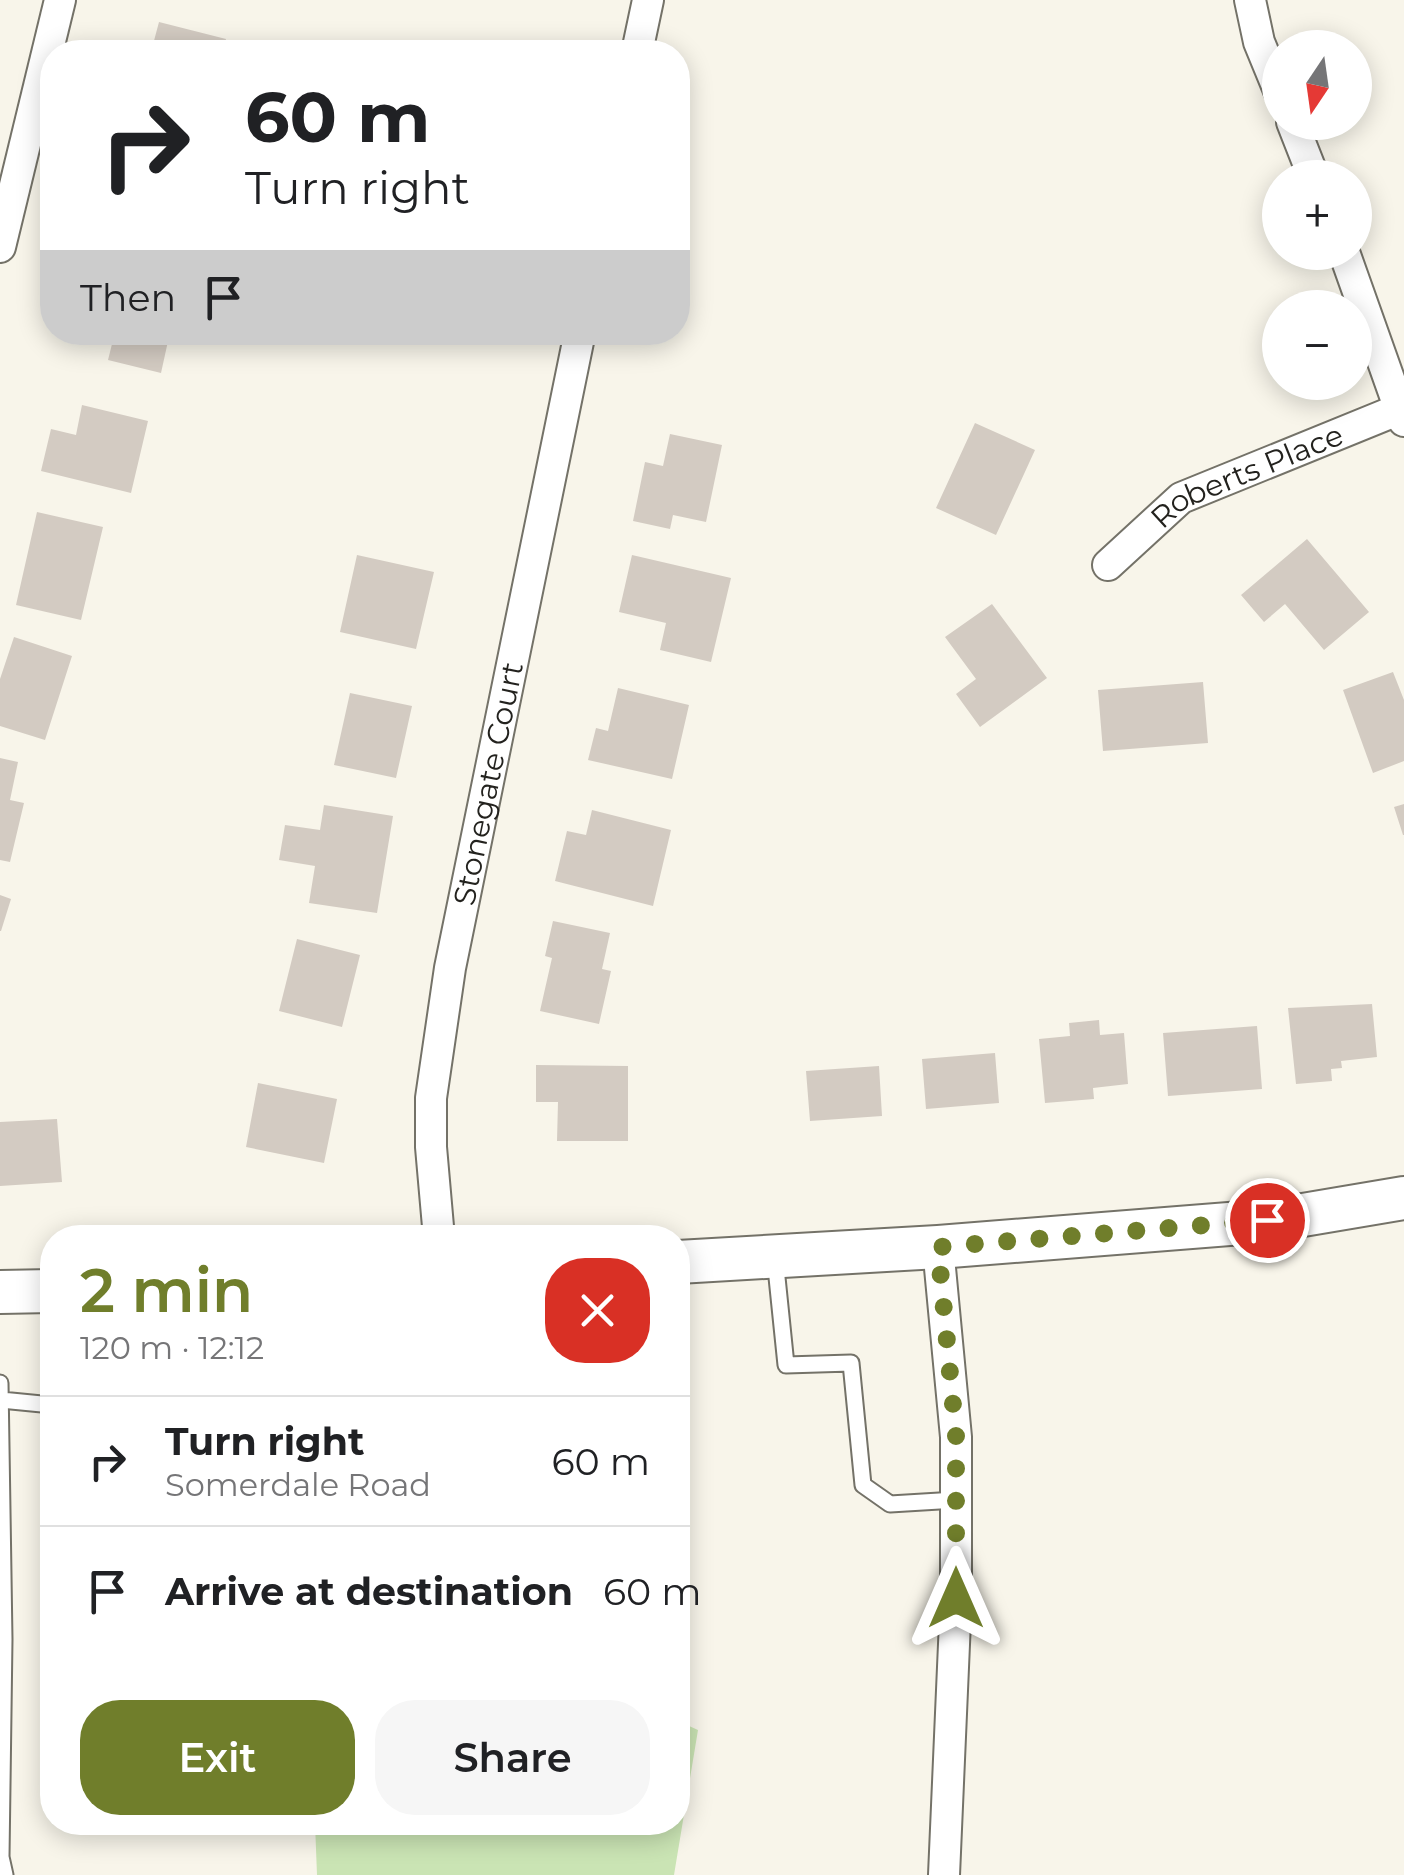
<!DOCTYPE html>
<html lang="en">
<head>
<meta charset="utf-8">
<style>
	:root { --surface:#fff; --page:#f6f6f6; --text:#202124; --muted:#757577; --line:#e0e0e0; --accent:#707e2b }
	body { margin:0; font-family:Montserrat,sans-serif; background:var(--page); color:var(--text); height:100vh; display:flex; flex-direction:column; font-size:38px; white-space:nowrap }
	* { box-sizing:border-box; margin:0 }
	p { font-size:32px; color:var(--muted) }
	.icon { flex:none; width:55px; height:55px; fill:none; stroke:currentColor; stroke-width:2; stroke-linecap:round; stroke-linejoin:round }
	.map { position:relative; flex:1; overflow:hidden }
	.panel { position:absolute; left:40px; top:1225px; width:650px; height:610px; display:flex; flex-direction:column; background:var(--surface); border-radius:40px; box-shadow:0 5px 25px #0003 }
	.panel>* { flex:none }
	.hud { position:absolute; left:40px; top:40px; width:650px; height:305px; border-radius:40px; box-shadow:0 5px 25px #0003; background:#fff; color:var(--text); overflow:hidden }
	.needle { width:65px; rotate:193deg }
	.controls { position:absolute; left:1262px; top:30px; display:grid; gap:20px }
	.controls a { display:grid; place-items:center; width:110px; height:110px; border-radius:50%; background:var(--surface); box-shadow:0 5px 25px #0003; font-size:50px }
	.pin { position:absolute; display:grid; place-items:center; width:85px; height:85px; color:#fff; margin:-42px; border:5px solid #fff; border-radius:50%; box-shadow:0 2px 10px #0007 }
	.me { position:absolute; width:110px; margin:-55px; rotate:0deg; stroke-linejoin:round; filter:drop-shadow(0 0 8px #0008) }
	.turn { display:flex; align-items:center; gap:35px; height:210px; padding:0 40px; font-size:45px }
	.turn .icon { width:130px; height:130px; stroke-width:2.5 }
	.turn b { display:block; font-size:70px; line-height:85px }
	.then { display:flex; align-items:center; height:95px; padding:0 40px; background:#0003; gap:20px; font-size:38px }
	.round { display:grid; place-items:center; flex:none; width:105px; height:105px; border-radius:40px; background:var(--page) }
	.overview { display:flex; align-items:center; justify-content:space-between; height:170px; padding:0 40px }
	h1 { font-size:60px; font-weight:600; line-height:75px; color:var(--accent) }
	.cta { display:flex; gap:20px; margin-top:auto; padding:20px 40px }
	.cta a { flex:1; height:115px; border-radius:40px; background:var(--accent); color:#fff; font-size:40px; font-weight:600; line-height:115px; text-align:center }
	.cta a+a { background:var(--page); color:var(--text) }
	ul { padding:0; list-style:none }
	li { display:flex; align-items:center; gap:30px; height:130px; padding:0 40px; border-top:2px solid var(--line) }
	li div { flex:1 }
	li b { display:block; font-size:38px }
	li em { font-style:normal }
	.map>svg:first-child { display:block }
	.green { fill:#cae4b4 }
	.building { fill:#d3cbc2 }
	.lines { fill:none; stroke-linecap:round; stroke-linejoin:round }
	.lane-casing { stroke:#747268; stroke-width:19 }
	.street-casing { stroke:#747268; stroke-width:34 }
	.secondary-casing { stroke:#747268; stroke-width:46 }
	.lane { stroke:#fff; stroke-width:15 }
	.street { stroke:#fff; stroke-width:30 }
	.secondary { stroke:#fff; stroke-width:42 }
	.route { stroke:#707e2b; stroke-width:18; stroke-dasharray:0 32.4 }
	.labels { text-anchor:middle; dominant-baseline:central; stroke-width:8; stroke-linejoin:round; paint-order:stroke }
	.street-label { font-size:30px; fill:#23221e; stroke:#fff }
</style>
</head>
<body>
<div class="map">
<svg width="1404" height="1875" viewBox="0 0 1404 1875">
	<rect width="100%" height="100%" fill="#f8f5ea"/>
	<path class="green" d="M678,1721L698,1730L674,1875H317L315,1823L678,1822Z"/>
	<path class="building" d="M159,22L226,39L223,52H151Z
		M115,332H170L161,373L108,360Z
		M82,405L148,421L131,493L41,471L51,429L76,435Z
		M975,423L1035,450L996,535L936,508Z
		M670,434L722,445L706,522L673,515L670,529L633,521L645,462L663,466Z
		M37,512L103,527L81,620L16,605Z
		M1307,539L1369,612L1324,650L1285,604L1264,622L1241,595Z
		M357,555L434,572L416,649L340,632Z
		M632,555L731,578L711,662L660,650L666,623L619,612Z
		M992,604L1047,678L980,727L956,694L976,679L945,637Z
		M14,637L72,656L45,740L0,726V679Z
		M1393,672L1404,700V761L1373,773L1343,690Z
		M1203,682L1208,743L1103,751L1098,690Z
		M618,688L689,705L672,779L588,760L596,728L608,731Z
		M350,693L412,706L396,778L334,765Z
		M0,758L18,762L10,800L24,803L10,862L0,860Z
		M1404,804V835H1403L1394,807Z
		M324,805L393,816L377,913L309,903L315,866L279,860L285,825L320,830Z
		M592,810L671,830L653,906L555,881L567,831L586,835Z
		M0,895L11,899L1,931H0Z
		M553,921L610,933L602,969L611,971L599,1024L540,1011L552,958L545,956Z
		M297,939L360,955L342,1027L279,1011Z
		M1372,1004L1377,1057L1341,1061L1342,1068L1331,1069L1332,1081L1296,1084L1288,1008Z
		M1099,1020L1100,1035L1124,1033L1128,1084L1093,1088L1094,1099L1045,1103L1039,1039L1070,1036L1069,1023Z
		M1257,1026L1262,1089L1168,1096L1163,1033Z
		M995,1053L999,1103L926,1109L922,1059Z
		M536,1065L628,1066V1141H557L558,1102H536Z
		M879,1066L882,1116L810,1121L806,1071Z
		M258,1083L337,1099L324,1163L246,1147Z
		M57,1119L62,1182L0,1186V1122Z"/>
	<g class="lines">
		<g class="lane-casing">
			<path id="lane" d="M775,1258L786,1365L851,1363L863,1485L890,1504L956,1500
				M0,1383L4,1639L1,1857L5,1875
				M1,1400L52,1405"/>
		</g>
		<g class="street-casing">
			<g id="street">
				<path d="M1250,0L1259,42L1280,93"/>
				<path d="M637,52L648,0"/>
				<path d="M1292,122L1314,178"/>
				<path d="M0,247L60,0"/>
				<path d="M1344,252L1404,421"/>
				<path id="s1" d="M1108,565L1181,498L1400,409"/>
				<path id="s2" d="M439,1238L431,1147V1098L450,968L580,332"/>
				<path d="M938,1247L956,1437V1598L944,1875"/>
			</g>
		</g>
		<g class="secondary-casing">
			<path id="secondary" d="M678,1262L938,1247L1267,1221L1404,1198
				M0,1292L52,1291"/>
		</g>
		<use href="#lane" class="lane"/>
		<use href="#street" class="street"/>
		<use href="#secondary" class="secondary"/>
	</g>
	<g class="lines">
		<path class="route" d="M956,1598V1436L938,1247L1267,1220"/>
	</g>
	<g class="labels">
		<g class="street-label">
			<text stroke="none"><textPath href="#s1" startOffset="168">Roberts Place</textPath></text>
			<text stroke="none"><textPath href="#s2" startOffset="460">Stonegate Court</textPath></text>
		</g>
	</g>
</svg>
<div class="controls">
<a><svg class="needle" viewBox="-14 -14 28 28"><path d="M0-13l5 13h-10z" fill="#e53935"/><path d="M0 13l5-13h-10z" fill="#757577"/></svg></a>
<a>+</a>
<a>−</a>
</div>
<div class="pin" style="left:1267px;top:1220px;background:#d93025"><svg class="icon" aria-label="arrive" viewBox="0 0 24 24"><path d="M6 21V4h12l-3 4 3 4H6"/></svg></div>
<svg class="me" style="left:956px;top:1598px" viewBox="-20 -20 40 40"><path d="M0-17L14 15 0 8-14 15z" fill="#707e2b" stroke="#fff" stroke-width="4"/></svg>
<div class="hud">
<div class="turn"><svg class="icon" aria-label="right" viewBox="0 0 24 24"><path d="M7 20v-9h11M14 6l5 5-5 5"/></svg><div><b>60 m</b>Turn right</div></div>
<div class="then">Then<svg class="icon" aria-label="arrive" viewBox="0 0 24 24"><path d="M6 21V4h12l-3 4 3 4H6"/></svg></div>
</div>
<section class="panel">
<div class="overview"><div><h1>2 min</h1><p>120 m · 12:12</p></div><a class="round" style="background:#d93025;color:#fff"><svg class="icon" aria-label="close" viewBox="0 0 24 24"><path d="M6 6l12 12M18 6L6 18"/></svg></a></div>
<ul>
<li><svg class="icon" aria-label="right" viewBox="0 0 24 24"><path d="M7 20v-9h11M14 6l5 5-5 5"/></svg><div><b>Turn right</b><p>Somerdale Road</p></div><em>60 m</em></li>
<li><svg class="icon" aria-label="arrive" viewBox="0 0 24 24"><path d="M6 21V4h12l-3 4 3 4H6"/></svg><div><b>Arrive at destination</b></div><em>60 m</em></li>
</ul>
<div class="cta"><a>Exit</a><a>Share</a></div>
</section>
</div>
</body>
</html>
